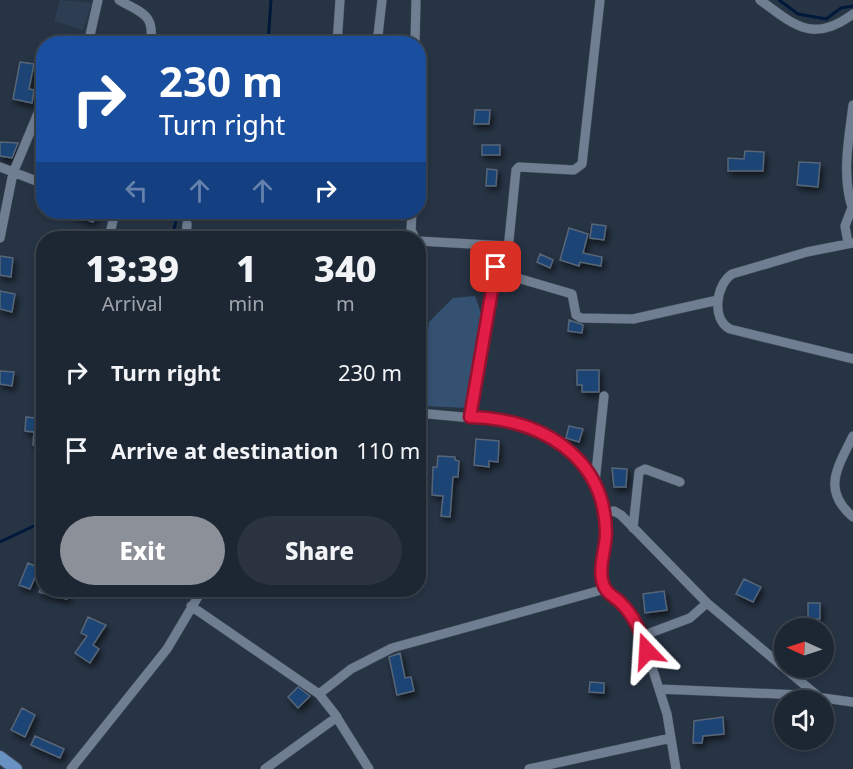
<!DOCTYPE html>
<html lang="en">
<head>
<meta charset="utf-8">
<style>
	:root { --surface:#1d2733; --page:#2a333f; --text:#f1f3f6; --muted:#a0a5ac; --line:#3b444e; --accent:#8c9099 }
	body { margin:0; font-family:"Noto Sans",sans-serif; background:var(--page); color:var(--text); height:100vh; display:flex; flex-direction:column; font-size:22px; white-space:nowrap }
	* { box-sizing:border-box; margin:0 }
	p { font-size:20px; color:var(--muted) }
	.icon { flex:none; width:33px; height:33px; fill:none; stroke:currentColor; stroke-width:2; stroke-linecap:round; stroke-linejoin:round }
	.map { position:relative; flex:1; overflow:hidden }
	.panel { position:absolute; left:36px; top:231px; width:390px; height:366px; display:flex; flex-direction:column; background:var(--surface); border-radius:24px; box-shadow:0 3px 9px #0003,0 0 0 2px var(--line) }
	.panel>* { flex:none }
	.banner { position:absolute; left:36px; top:36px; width:390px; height:183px; border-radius:24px; box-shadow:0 3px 9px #0003,0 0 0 2px var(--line); background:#1a4fa0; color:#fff; overflow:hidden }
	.needle { width:39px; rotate:273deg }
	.tools { position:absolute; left:774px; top:618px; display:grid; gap:12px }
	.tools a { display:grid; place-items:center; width:60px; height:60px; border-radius:50%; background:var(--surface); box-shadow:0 3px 9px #0003,0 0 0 2px var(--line); font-size:30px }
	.pin { position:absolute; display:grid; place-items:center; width:51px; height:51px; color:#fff; margin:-26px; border-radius:12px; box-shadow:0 3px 9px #0006 }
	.me { position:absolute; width:66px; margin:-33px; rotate:340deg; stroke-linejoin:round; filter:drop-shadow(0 0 4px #0008) }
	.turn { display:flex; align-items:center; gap:21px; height:126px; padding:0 24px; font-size:27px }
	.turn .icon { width:78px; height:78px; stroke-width:2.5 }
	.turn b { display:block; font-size:42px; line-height:51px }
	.lanes { display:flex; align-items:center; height:57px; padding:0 24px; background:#0003; justify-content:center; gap:30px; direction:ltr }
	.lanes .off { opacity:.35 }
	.eta { display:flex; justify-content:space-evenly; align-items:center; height:102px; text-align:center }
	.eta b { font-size:36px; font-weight:800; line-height:42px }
	.cta { display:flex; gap:12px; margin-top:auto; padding:12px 24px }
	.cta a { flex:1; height:69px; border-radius:36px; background:var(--accent); color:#fff; font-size:24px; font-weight:800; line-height:69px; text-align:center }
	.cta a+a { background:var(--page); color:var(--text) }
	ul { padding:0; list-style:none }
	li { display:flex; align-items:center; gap:18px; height:78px; padding:0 24px }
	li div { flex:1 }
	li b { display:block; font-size:22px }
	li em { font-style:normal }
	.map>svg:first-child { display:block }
	.built { fill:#2d3e52 }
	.green { fill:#355172 }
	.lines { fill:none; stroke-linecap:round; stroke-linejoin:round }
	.stream { stroke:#00193b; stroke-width:3 }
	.building { fill:#1b4575; stroke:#576577; stroke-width:1.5; filter:url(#shadow) }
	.minor-casing { stroke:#454f5d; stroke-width:10 }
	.major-casing { stroke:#454f5d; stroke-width:14 }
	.minor { stroke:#6f7e91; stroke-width:9 }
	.major { stroke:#6991c3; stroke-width:12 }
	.route-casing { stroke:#92132f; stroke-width:15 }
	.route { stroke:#e11d48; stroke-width:10 }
</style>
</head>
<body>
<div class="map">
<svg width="853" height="769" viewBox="0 0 853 769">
	<defs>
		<filter id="shadow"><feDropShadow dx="2.5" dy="4" stdDeviation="3" flood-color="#0009"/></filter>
	</defs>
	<rect width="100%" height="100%" fill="#273444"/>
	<path class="built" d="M60,0L92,3L83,30L54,21Z"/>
	<path class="green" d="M475,296L490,339L482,356L468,408L424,406L421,383L429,322L453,298Z"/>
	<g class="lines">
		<path class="stream" d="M779,0L798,14L826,19L841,8L853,6
			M268,44L271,0
			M172,238L178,212
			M0,542L36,525L44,511"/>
	</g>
	<path class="building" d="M20,62L34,64L29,89L34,90L32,103L13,99Z
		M475,110H490L489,124H474Z
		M0,142L18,143L12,158L0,156Z
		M482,145H500V155H482Z
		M745,151L764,152L763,171H728V158L744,159Z
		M799,162L820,163L818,187L797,185Z
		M487,169L497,170L496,186H486Z
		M64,212H97L93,222Z
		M592,224L606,226L604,240L590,238Z
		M569,228L588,234L583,253L602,257L601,266L580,262L579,266L560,260Z
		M540,254L553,260L550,268L537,262Z
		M0,256L13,258L11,277L0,275Z
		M0,291L15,294L12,312L0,309Z
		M569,320L583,325L582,333L568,331Z
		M577,370H599V392H582V385H577Z
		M0,371L14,372L12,386L0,384Z
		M26,417L44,419L43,446L33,445L34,432L25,431Z
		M569,426L583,429L579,442L566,438Z
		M476,439L499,441L498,462L489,461V467L474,465Z
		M438,456L455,457V460L459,461L458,477H453L450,517L441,516L443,496L432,495L433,467H437Z
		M612,468L627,469L626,487H614Z
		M28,563L39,568L30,589L19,585Z
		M744,579L761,587L753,602L736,594Z
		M40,590H61L70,592L67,599L39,592Z
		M664,591L667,610L645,613L643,594Z
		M808,603H820V619H808Z
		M88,617L106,625L93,645L99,649L90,663L75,653L87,636L81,633Z
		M400,653L405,678L411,677L414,691L397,695L389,657Z
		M590,682L604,683V693L589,692Z
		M298,687L310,696L298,708L288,697Z
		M22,708L35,715L25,737L11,730Z
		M723,717L724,734L703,736L702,743H693L694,721Z
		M35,736L64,749L60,758L31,745Z"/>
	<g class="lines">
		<g class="minor-casing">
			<path id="minor" d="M119,0C141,13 156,14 150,44
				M600,0L582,164L574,170L519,167L516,170L506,270L514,277L572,294L576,315L581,318L633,319L718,300
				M760,0C794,25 813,44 853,14
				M88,44L98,0
				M337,44L340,0
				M377,44L382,0
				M415,44L416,0
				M0,167L44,184
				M851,204C842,172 849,138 853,105
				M412,212L411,230L415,238
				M0,238L13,173L44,99
				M109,238L115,212
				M186,238L187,224
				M418,241L507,246
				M848,243L845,226L853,205
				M853,243L807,252L732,274C716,285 711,319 730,329L853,359
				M418,413L517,422L561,442L595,482L601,497L606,533L602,576L605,589L622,604L636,622L642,636L667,714L676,769
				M470,417L496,267L509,275
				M853,436C838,467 821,490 853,517
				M595,482L604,396
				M603,513L614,511L621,515L707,603L690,618L642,636
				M633,528L639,472L645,469L680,482
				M707,603L819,697
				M191,606L319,694L334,713L369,769
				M659,689L801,695L853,702
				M319,694L351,669L392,648L605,589
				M71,769L167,649L202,590
				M265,769L337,717
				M529,769L671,738"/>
		</g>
		<g class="major-casing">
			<path id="major" d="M0,757L16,769"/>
		</g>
		<use href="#minor" class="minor"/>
		<use href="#major" class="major"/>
	</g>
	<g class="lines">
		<g class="route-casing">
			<path id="route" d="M496,267L470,417C541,419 605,456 606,533C606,550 596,572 605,588C608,594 616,598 621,603C635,617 641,633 647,651"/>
		</g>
		<use href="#route" class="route"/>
	</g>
</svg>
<div class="tools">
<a><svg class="needle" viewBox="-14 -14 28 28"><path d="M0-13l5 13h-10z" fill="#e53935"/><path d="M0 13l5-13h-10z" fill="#a0a5ac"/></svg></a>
<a><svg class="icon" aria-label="sound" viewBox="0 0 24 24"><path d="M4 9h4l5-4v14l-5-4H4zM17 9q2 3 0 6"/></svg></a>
</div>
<div class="pin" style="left:496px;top:267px;background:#d93025"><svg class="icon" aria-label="arrive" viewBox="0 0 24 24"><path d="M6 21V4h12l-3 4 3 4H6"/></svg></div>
<svg class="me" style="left:647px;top:651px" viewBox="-20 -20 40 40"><path d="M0-17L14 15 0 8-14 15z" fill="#e11d48" stroke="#fff" stroke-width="4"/></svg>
<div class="banner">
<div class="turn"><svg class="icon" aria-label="right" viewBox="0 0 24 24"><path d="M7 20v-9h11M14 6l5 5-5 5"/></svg><div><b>230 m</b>Turn right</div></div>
<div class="lanes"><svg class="icon off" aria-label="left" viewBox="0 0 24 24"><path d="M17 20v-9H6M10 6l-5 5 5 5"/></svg><svg class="icon off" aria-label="ahead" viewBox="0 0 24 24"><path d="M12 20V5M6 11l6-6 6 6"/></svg><svg class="icon off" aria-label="ahead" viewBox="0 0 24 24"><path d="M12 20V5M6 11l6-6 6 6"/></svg><svg class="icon" aria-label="right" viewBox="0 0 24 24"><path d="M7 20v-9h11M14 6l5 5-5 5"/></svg></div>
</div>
<section class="panel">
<div class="eta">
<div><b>13:39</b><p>Arrival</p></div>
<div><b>1</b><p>min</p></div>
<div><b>340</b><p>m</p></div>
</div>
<ul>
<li><svg class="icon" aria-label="right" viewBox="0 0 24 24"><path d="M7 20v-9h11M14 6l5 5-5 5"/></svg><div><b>Turn right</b></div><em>230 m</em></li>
<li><svg class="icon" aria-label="arrive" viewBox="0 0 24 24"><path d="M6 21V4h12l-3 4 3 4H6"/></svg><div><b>Arrive at destination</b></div><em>110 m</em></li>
</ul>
<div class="cta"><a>Exit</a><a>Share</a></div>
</section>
</div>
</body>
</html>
